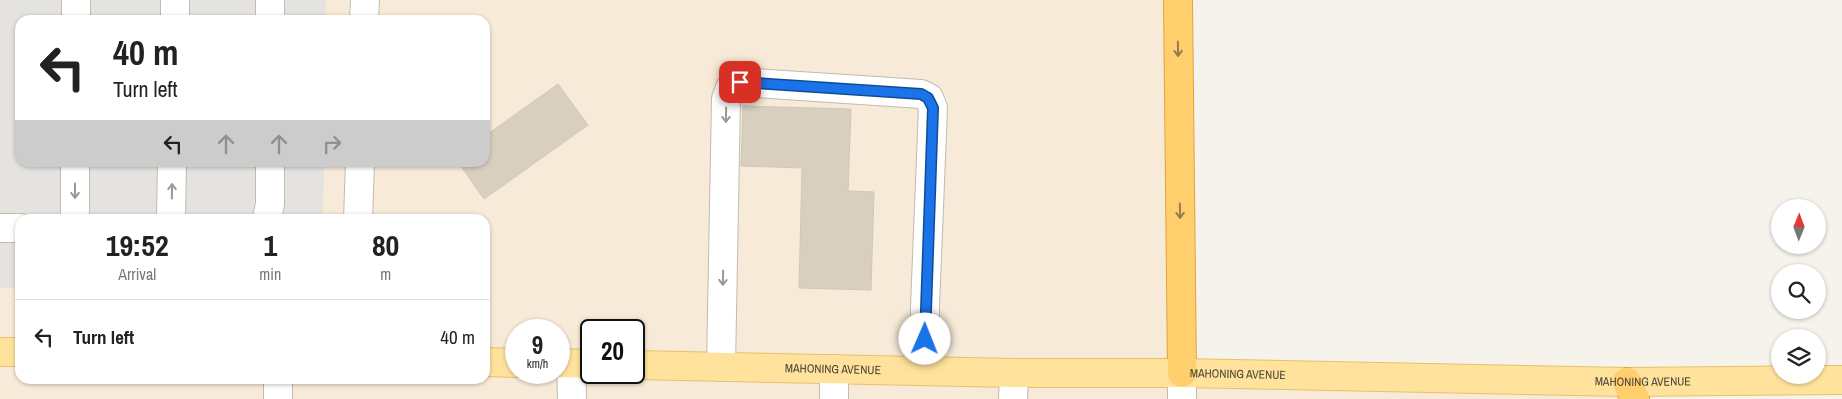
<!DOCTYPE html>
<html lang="en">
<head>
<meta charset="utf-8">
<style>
	:root { --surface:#fff; --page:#f6f6f6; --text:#222; --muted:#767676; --line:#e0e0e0 }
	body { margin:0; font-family:"Archivo Narrow",sans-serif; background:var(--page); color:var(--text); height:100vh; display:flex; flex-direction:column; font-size:19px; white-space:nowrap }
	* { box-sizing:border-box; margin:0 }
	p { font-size:16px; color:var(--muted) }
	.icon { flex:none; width:28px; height:28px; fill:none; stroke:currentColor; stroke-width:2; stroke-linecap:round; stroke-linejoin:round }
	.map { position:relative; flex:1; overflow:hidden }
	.details { position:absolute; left:15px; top:214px; width:475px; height:170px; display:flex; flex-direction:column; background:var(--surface); border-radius:15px; box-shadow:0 1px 4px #0004 }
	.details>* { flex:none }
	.banner { position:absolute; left:15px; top:15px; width:475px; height:152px; border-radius:15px; box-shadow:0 1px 4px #0004; background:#fff; color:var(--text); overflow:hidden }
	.needle { width:32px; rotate:1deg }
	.buttons { position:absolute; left:1771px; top:199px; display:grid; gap:10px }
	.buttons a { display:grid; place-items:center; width:55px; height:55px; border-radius:50%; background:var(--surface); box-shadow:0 1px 4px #0004; font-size:25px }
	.speed { position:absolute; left:505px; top:319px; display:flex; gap:10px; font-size:25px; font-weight:700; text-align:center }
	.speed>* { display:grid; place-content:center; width:65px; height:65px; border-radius:50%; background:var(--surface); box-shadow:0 1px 4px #0004; line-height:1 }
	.speed small { font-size:12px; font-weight:400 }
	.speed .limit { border:2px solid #111; border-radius:8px; background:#fff; color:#111 }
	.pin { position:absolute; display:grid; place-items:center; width:42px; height:42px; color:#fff; margin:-21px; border-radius:10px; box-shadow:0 2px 8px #0006 }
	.me { position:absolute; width:55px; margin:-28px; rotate:1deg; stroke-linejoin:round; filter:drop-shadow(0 0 4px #0008) }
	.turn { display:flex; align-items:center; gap:18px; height:105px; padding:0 15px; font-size:22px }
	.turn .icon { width:65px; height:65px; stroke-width:2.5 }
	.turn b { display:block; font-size:35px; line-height:42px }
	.lanes { display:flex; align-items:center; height:48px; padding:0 15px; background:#0003; justify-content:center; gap:25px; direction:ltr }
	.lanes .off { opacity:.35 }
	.eta { display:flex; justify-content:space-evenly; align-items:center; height:85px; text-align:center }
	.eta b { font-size:30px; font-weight:800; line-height:35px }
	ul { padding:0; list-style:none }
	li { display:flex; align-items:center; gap:15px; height:75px; padding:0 15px; border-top:1px solid var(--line) }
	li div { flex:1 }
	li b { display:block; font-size:19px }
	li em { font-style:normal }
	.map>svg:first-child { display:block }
	.commercial { fill:#f7ead8; fill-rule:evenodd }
	.parking { fill:#e5e3e0 }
	.building { fill:#d8cfc1; stroke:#d3c7b4 }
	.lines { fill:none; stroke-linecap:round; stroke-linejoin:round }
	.minor-casing { stroke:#c2bbae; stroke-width:30 }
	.major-casing { stroke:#e6c16a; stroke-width:30 }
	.highway-casing { stroke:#e0a43c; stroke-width:30 }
	.minor { stroke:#fff; stroke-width:28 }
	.major { stroke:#ffe39c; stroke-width:28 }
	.highway { stroke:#ffcf6e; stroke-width:28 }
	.oneway { stroke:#937c4e }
	.oneway2 { stroke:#9c9892 }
	.route-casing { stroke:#114b97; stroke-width:12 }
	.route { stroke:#1a73e8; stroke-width:9 }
	.labels { text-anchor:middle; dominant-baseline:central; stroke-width:4; stroke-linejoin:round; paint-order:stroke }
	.street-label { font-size:12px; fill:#4b4439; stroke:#fff }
</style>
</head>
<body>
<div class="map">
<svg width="1842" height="399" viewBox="0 0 1842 399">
	<rect width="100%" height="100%" fill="#f6f3ec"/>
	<path class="commercial" d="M0,0H1178L1182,372L1627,382L1635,399H0ZM20,20H485V162H20ZM20,219H485V379H20ZM516,330H559V372H516ZM591,330H634V372H591Z"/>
	<path class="parking" d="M0,0H326L325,20H20V162L324,163L323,219H20V288H0Z"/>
	<path class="building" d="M558,84L588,125L484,199L458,162H485V136Z
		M743,106L851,109L848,191L874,192L871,290L799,288L802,168L741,166Z"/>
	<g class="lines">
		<g class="minor-casing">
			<path id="minor" d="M270,0V20
				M76,20V0
				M175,20V0
				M364,20L365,0
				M75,219V162
				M171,219L172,162
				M267,219L270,204V162
				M358,219L360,162
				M0,228H20
				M571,364L572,399
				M721,367L726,99L730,88L740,82L921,94L929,98L933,108L925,306V371
				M834,369V399
				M1182,373V399
				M278,399V379
				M1013,399L1014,373"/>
		</g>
		<g class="major-casing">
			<g id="major">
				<path d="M0,352H20"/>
				<path d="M485,362L516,363"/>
				<path d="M559,363L591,364"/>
				<path id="s1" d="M634,365L1014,373H1182L1627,382L1842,380"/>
			</g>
		</g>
		<g class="highway-casing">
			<path id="highway" d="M1178,0L1182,373
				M1627,382L1635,399"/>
		</g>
		<use href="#minor" class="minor"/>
		<use href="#major" class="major"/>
		<use href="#highway" class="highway"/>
	</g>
	<defs><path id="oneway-shaft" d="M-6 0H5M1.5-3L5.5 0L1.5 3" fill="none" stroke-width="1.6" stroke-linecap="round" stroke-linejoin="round" transform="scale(1.25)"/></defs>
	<g class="oneway">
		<use href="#oneway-shaft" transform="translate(1178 49) rotate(89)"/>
		<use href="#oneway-shaft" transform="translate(1180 211) rotate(89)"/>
	</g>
	<g class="oneway2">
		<use href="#oneway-shaft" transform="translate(726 115) rotate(91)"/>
		<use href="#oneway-shaft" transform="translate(75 191) rotate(90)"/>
		<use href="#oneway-shaft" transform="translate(172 191) rotate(-89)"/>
		<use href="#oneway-shaft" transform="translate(723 278) rotate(91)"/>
	</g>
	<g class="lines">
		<g class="route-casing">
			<path id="route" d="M740,82L921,94L928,98L933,108L925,339"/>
		</g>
		<use href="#route" class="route"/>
	</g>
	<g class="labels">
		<g class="street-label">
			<text stroke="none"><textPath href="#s1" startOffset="199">MAHONING AVENUE</textPath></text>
			<text stroke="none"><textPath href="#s1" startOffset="604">MAHONING AVENUE</textPath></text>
			<text stroke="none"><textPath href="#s1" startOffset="1009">MAHONING AVENUE</textPath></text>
		</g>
	</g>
</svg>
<div class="buttons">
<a><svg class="needle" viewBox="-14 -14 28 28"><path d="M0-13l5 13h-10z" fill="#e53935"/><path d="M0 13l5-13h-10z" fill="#767676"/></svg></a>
<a><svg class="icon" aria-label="search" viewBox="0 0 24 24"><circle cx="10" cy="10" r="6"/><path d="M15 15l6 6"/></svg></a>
<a><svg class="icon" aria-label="layers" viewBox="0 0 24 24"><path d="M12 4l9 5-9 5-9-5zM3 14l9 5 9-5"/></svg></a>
</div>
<div class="speed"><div>9<small>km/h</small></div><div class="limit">20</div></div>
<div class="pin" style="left:740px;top:82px;background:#d93025"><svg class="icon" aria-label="arrive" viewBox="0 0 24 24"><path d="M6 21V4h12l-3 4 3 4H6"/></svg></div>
<svg class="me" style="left:925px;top:339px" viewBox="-20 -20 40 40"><circle r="19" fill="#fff"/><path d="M0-13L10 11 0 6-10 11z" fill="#1a73e8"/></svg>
<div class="banner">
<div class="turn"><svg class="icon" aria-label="left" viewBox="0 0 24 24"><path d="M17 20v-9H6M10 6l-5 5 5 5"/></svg><div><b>40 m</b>Turn left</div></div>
<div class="lanes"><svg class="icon" aria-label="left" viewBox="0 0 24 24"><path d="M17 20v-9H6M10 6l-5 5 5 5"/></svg><svg class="icon off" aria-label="ahead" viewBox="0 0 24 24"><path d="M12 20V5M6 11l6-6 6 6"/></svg><svg class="icon off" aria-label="ahead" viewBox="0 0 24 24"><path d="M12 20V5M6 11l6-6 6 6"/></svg><svg class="icon off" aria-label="right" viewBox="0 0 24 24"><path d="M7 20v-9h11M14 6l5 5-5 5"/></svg></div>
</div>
<section class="details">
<div class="eta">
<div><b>19:52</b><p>Arrival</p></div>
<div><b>1</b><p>min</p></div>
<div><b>80</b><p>m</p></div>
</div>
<ul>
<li><svg class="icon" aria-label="left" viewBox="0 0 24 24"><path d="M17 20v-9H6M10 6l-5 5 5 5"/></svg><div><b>Turn left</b></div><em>40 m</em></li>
</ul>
</section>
</div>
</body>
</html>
